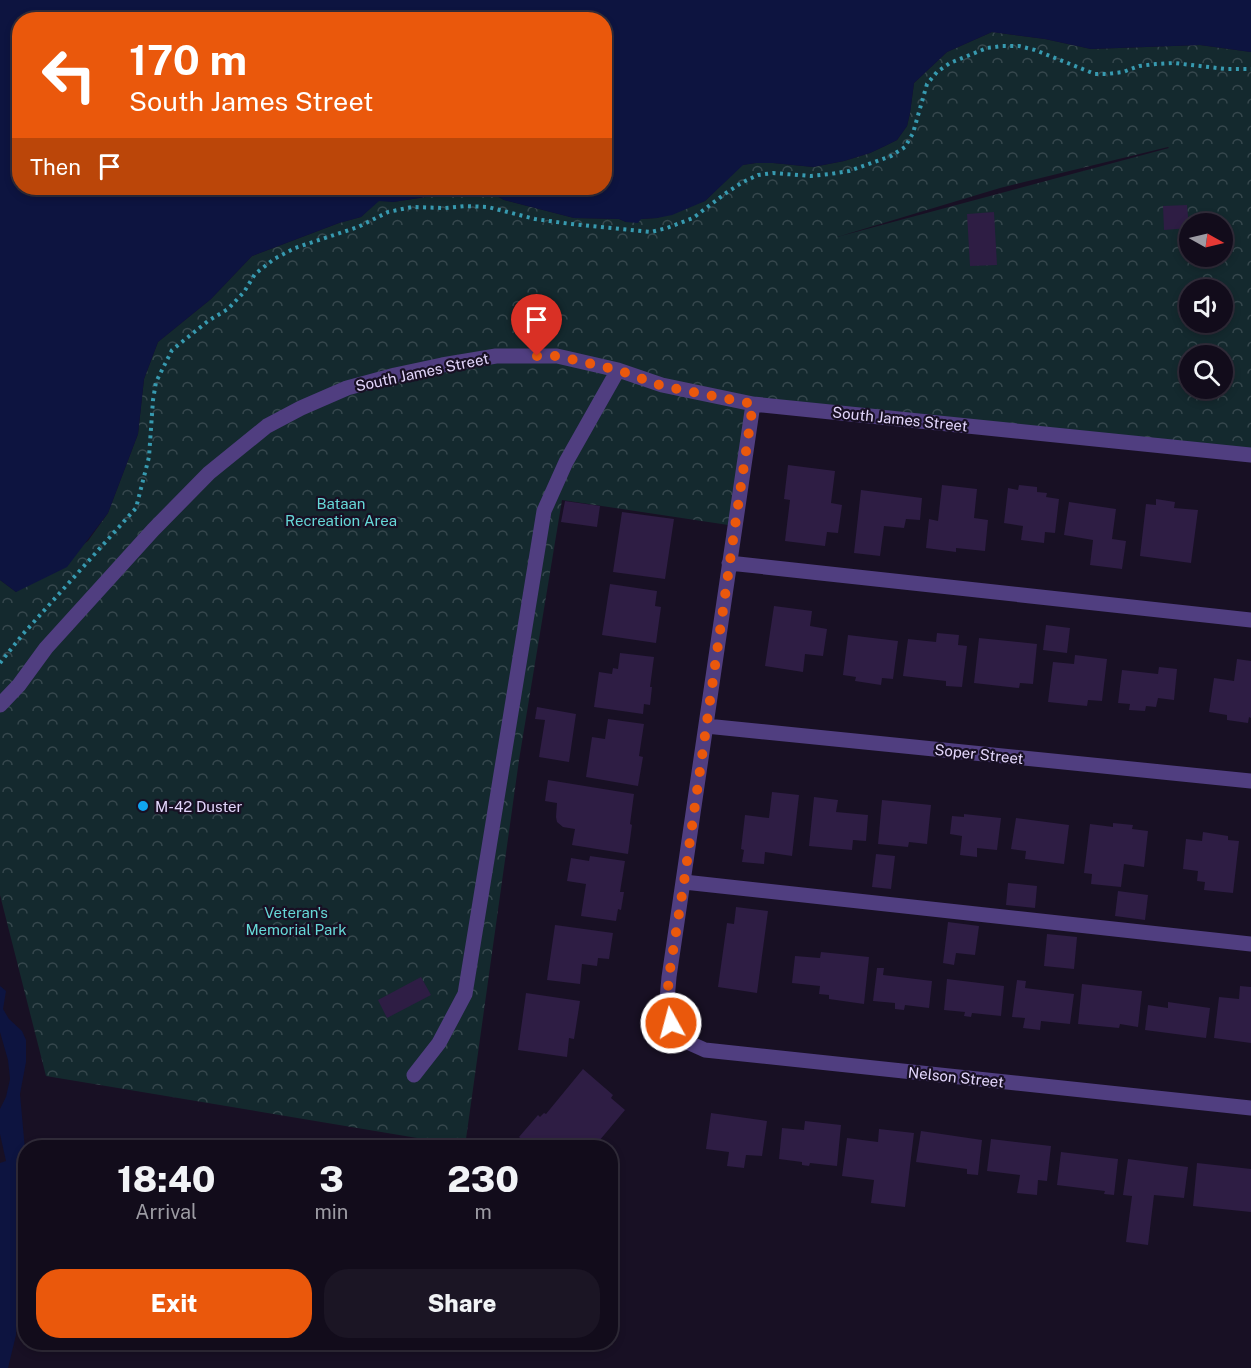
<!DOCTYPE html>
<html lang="en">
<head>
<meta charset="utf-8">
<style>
	:root { --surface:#120c1b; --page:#1b1524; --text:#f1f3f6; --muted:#9c9ba3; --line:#312c3a; --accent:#ea580c }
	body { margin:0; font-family:"Public Sans",sans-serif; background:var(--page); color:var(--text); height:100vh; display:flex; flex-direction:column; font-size:22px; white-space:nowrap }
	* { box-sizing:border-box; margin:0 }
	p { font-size:20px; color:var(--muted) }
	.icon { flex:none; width:33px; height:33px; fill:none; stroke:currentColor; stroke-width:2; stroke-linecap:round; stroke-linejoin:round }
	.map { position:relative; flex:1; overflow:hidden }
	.drawer { position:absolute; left:18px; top:1140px; width:600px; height:210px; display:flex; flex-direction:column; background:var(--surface); border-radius:24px; box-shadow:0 3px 9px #0003,0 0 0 2px var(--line) }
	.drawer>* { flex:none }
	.hud { position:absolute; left:12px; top:12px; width:600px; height:183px; border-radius:24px; box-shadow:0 3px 9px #0003,0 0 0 2px var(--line); background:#ea580c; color:#fff; overflow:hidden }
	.needle { width:39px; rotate:98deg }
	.buttons { position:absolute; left:1179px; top:213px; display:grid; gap:12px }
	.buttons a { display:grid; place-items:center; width:54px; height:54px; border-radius:50%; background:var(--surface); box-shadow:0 3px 9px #0003,0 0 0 2px var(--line); font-size:30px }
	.pin { position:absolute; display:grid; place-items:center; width:51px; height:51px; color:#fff; margin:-62px -26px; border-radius:50% 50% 50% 0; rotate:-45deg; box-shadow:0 0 6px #0007 }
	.pin .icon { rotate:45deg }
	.me { position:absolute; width:66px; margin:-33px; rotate:353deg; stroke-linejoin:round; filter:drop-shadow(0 0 4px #0008) }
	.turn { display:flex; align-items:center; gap:21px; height:126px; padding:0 18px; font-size:27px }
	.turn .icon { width:78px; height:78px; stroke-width:2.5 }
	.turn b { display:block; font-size:42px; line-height:51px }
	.then { display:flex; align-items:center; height:57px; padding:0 18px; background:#0003; gap:12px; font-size:22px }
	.eta { display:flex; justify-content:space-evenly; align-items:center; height:102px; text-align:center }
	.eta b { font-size:36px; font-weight:800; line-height:42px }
	.action { display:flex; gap:12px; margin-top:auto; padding:12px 18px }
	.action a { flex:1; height:69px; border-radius:24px; background:var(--accent); color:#fff; font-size:24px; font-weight:800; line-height:69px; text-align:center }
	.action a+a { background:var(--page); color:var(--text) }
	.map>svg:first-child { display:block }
	.forest { fill:url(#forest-crowns); fill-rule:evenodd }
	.water { fill:#0d1440; fill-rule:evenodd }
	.building { fill:#2e1d44 }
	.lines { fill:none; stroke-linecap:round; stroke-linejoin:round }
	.path { stroke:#379ab0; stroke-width:4; stroke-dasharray:3 4.5; stroke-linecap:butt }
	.minor { stroke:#503e80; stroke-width:15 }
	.route { stroke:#ea580c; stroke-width:10; stroke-dasharray:0 18 }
	.poi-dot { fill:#0fa4f0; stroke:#181024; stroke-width:2 }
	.labels { text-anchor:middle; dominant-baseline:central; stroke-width:4.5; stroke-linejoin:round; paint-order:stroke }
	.street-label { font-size:15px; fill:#e3d6fc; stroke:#181024 }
	.park-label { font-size:15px; fill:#66d8d7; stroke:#181024 }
	.poi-label { font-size:15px; fill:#e3d6fc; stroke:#181024; text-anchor:start }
</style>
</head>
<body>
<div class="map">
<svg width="1251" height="1368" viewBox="0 0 1251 1368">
	<defs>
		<pattern id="forest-crowns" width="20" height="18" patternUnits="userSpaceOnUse" patternTransform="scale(1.5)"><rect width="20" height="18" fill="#14292e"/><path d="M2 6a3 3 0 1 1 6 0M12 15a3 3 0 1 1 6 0" fill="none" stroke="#36474d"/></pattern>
	</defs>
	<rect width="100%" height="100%" fill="#181024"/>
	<path class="forest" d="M992,32L1045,39L1091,49L1200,45L1251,52V455L754,404L735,526L562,500L519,760L465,1146L46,1076L0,895V580L16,592L88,541L108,513L138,434L144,379L158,342L211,299L252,256L339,223L361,217L379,200L393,202L432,196L463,194L466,189H485L504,200L574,218L619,219L626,222L641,219L657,218L705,201L742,165L756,163H773L813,167L844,161L870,153L885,146L897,140L907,126L910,113L914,83L947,52ZM1168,147L1169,148L837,237L1000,188ZM1190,224H1222V256H1190ZM1190,290H1222V322H1190ZM1190,356H1222V388H1190Z"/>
	<path class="water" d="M0,0H1251V52L1200,45L1091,49L1045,39L992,32L947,52L914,83L910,113L907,126L897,140L885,146L870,153L844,161L813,167L773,163H756L743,165L705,201L672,215L657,218L641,219L638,223L626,222L619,219L574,218L504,200L485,189H466L464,194L432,196L393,202L379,201L361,217L339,223L252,256L211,299L158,342L144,379L138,434L108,513L67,567L16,592L0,580ZM20,20H604V188H20Z
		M0,986L6,991L3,1009L9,1019L22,1031L26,1040V1062L20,1094L26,1161L25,1259L17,1303L16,1335L8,1368H0V1163L6,1161L0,1134V1109L6,1097L10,1079L8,1060L0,1032Z"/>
	<path class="building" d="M1187,205L1189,228L1164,230L1163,206Z
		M994,212L997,265L970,266L967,214Z
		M788,465L835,471L831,503L842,505L838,533L827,532L825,546L785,541L790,500L784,499Z
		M942,485L977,489L974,518L988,520L985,551L956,548V552L926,548L929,519L938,521Z
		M1019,485L1037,487V492L1047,493L1046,497L1059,499L1055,533L1045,532L1044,543L1021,540L1023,526L1004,523L1008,488L1018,490Z
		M861,490L922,498L920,520L906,519L904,528L884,526L880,556L854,553Z
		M1156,499L1175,502L1174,508L1198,510L1191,563L1140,556L1146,504L1156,505Z
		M565,501L600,506L597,527L561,522Z
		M1069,502L1116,509L1112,539L1126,541L1122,569L1090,565L1093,540L1064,535Z
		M622,512L674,519L665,579L613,572Z
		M610,584L657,591L655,606L661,607L656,643L602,635Z
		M774,606L812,611L810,626L827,629L823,656L805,654L803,672L765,666Z
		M1046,625L1070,628L1067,653L1043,650Z
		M937,633L959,635L958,645L967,646L962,687L946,686V681L903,676L908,639L936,642Z
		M848,635L898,641L893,679L882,678L881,685L855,681L856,677L843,675Z
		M979,638L1037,644L1033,684L1020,683L1019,688L974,683Z
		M620,653L654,657L650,687H652L650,705L644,704L643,714L594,707L599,672L612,674L613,668L618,669Z
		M1075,655L1107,659L1102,701L1088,700L1087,706L1048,702L1053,662L1074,664Z
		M1237,659L1251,661V718L1249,717L1248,723L1227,720V715L1209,712L1214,678L1234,681Z
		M1159,667L1177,669L1174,700L1158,698L1156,707L1146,706L1145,711L1129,710L1130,704L1118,703L1122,670L1158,674Z
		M537,707L576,714L569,762L539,757L545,720L535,719Z
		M608,719L644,724L639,756L643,757L638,786L586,777L592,737L605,739Z
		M548,780L634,794L630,824L632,825L628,854L572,845L575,829L563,827L557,822L556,817L557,803L545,801Z
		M772,792L799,795L792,856L765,852L764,864L742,862L744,850L741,849L745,815L769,818Z
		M814,797L838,800L836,812L868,815L866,841L853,840L852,850L809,846Z
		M882,800L931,805L927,844L909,842L908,847L878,844Z
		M964,814L1001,818L997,850L977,848V857L960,855L962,836L950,834L952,816L964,817Z
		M1016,818L1069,825L1064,864L1025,859L1026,851L1011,849Z
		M1113,823L1133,825L1132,829L1148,831L1144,867L1124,864L1121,887L1091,884L1092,874L1084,873L1090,824L1113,827Z
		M1203,832L1228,836V840L1239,841L1233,893L1204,890L1205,882L1197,881L1198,871L1183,869L1186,839L1202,841Z
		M876,854L895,856L891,889L872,887Z
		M590,856L625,861L620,892H624L621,910L618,909L616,921L581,916L586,884L567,881L571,858L589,861Z
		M1008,883L1037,886L1035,908L1006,905Z
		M1118,891L1148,895L1145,920L1115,916Z
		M736,907L768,911L757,993L718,987L727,923L734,924Z
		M948,922L979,926L975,955L956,953L954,965L943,963Z
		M555,925L613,933L609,959L598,958L597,966L582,964L580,984L547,980Z
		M1047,934L1077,937L1074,969L1044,966Z
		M821,952L869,957L864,1004L829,999V995L819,994L820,986L792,983L795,956L820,958Z
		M877,968H884L883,975L932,981L929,1008L905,1005L904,1010L895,1009V1003L873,1001Z
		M421,977L431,995L387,1018L378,1000Z
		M947,979L1004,986L1001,1016L972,1013L971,1017L964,1016L965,1012L944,1010Z
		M1017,980L1026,981L1025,988L1074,994L1070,1024L1041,1021L1040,1030L1023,1028L1025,1018L1012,1017Z
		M1082,984L1142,991L1138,1027L1120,1024L1119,1028L1078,1024Z
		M1240,986L1251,987V1043L1214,1038L1219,997L1239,999Z
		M526,993L580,1001L574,1039L569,1038L567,1057L518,1050Z
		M1168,1002L1210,1008L1206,1038L1145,1030L1148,1005L1168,1008Z
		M583,1069L613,1095L611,1098L625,1110L594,1147L585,1140L579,1148H558L554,1145L552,1148H532L519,1137L538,1115L540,1117L544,1113L546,1114Z
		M711,1113L767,1121L762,1156L746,1155L744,1168L727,1166L729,1152L706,1149Z
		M805,1121L841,1125L837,1166L810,1163L809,1166L802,1165V1162L779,1159L782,1128L804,1130Z
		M879,1129L914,1133L905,1207L871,1203L874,1180L842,1176L847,1138L878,1142Z
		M921,1131L982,1140L978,1175L967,1174V1169L916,1162Z
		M991,1139L1051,1146L1047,1181L1038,1180L1037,1195L1017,1193L1020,1175L987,1171Z
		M1061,1152L1118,1159L1114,1195L1104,1194L1105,1191L1057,1185Z
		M1128,1159L1188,1167L1184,1198L1154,1195L1148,1245L1126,1242L1132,1196L1123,1195Z
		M1197,1163L1251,1169V1212L1193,1206Z"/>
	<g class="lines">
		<path class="path" d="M0,663L23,634L136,508L149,457L153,400L156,382L172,350L208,321L228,309L244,292L255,274L274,259L295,248L358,227L388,212L412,207L445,208L465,206L488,207L535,219L571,224L651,232L667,228L693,218L726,193L743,182L758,175L773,173L811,176L830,174L849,171L891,156L905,147L913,133L927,84L937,72L950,63L987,48L1002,46H1019L1035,50L1095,74H1107L1123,72L1139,66L1156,64L1174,63L1226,69H1251"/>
		<path class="minor" d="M753,404L669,977L667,1000L671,1023L685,1041L705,1050L1251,1108
			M729,563L1251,620
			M0,705L19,685L46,648L153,530L209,473L267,426L301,408L347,388L395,375L442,365L496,356H557L618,370L662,385L753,404L1251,455
			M706,726L1251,781
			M684,882L1251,944
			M414,1075L439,1043L465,994L544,511L566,462L618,370"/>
	</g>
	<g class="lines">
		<path class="route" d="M537,356H557L618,370L662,386L753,404L735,526L684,882L669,976L667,1000L671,1023"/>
	</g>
	<circle class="poi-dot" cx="143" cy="806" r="6"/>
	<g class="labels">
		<g class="street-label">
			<text transform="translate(422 372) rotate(-12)">South James Street</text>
			<text transform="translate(900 419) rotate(6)">South James Street</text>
			<text transform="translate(979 754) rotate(6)">Soper Street</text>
			<text transform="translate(956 1077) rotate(6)">Nelson Street</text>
		</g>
		<g class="park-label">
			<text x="341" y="503">Bataan<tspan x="341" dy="17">Recreation Area</tspan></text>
			<text x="296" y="912">Veteran's<tspan x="296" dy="17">Memorial Park</tspan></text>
		</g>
		<g class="poi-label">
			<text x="155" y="806">M-42 Duster</text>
		</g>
	</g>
</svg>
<div class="buttons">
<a><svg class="needle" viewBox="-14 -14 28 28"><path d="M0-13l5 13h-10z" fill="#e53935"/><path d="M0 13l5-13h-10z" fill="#9c9ba3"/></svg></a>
<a><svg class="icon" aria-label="sound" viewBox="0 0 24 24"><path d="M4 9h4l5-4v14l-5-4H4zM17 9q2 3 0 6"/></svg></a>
<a><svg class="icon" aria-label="search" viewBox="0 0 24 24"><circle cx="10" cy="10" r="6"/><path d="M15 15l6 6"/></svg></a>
</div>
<div class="pin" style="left:537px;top:356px;background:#d93025"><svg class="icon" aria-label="arrive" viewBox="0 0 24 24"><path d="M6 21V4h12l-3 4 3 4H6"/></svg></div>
<svg class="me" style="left:671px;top:1023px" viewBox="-20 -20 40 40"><circle r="17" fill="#ea580c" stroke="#fff" stroke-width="3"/><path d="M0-11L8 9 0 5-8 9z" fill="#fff"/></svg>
<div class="hud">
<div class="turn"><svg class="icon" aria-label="left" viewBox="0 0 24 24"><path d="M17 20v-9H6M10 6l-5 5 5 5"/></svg><div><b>170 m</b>South James Street</div></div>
<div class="then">Then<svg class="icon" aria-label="arrive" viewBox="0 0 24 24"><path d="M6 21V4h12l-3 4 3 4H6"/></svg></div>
</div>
<section class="drawer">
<div class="eta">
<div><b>18:40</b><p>Arrival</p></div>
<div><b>3</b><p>min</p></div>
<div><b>230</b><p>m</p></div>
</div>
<div class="action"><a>Exit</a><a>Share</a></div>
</section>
</div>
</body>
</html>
